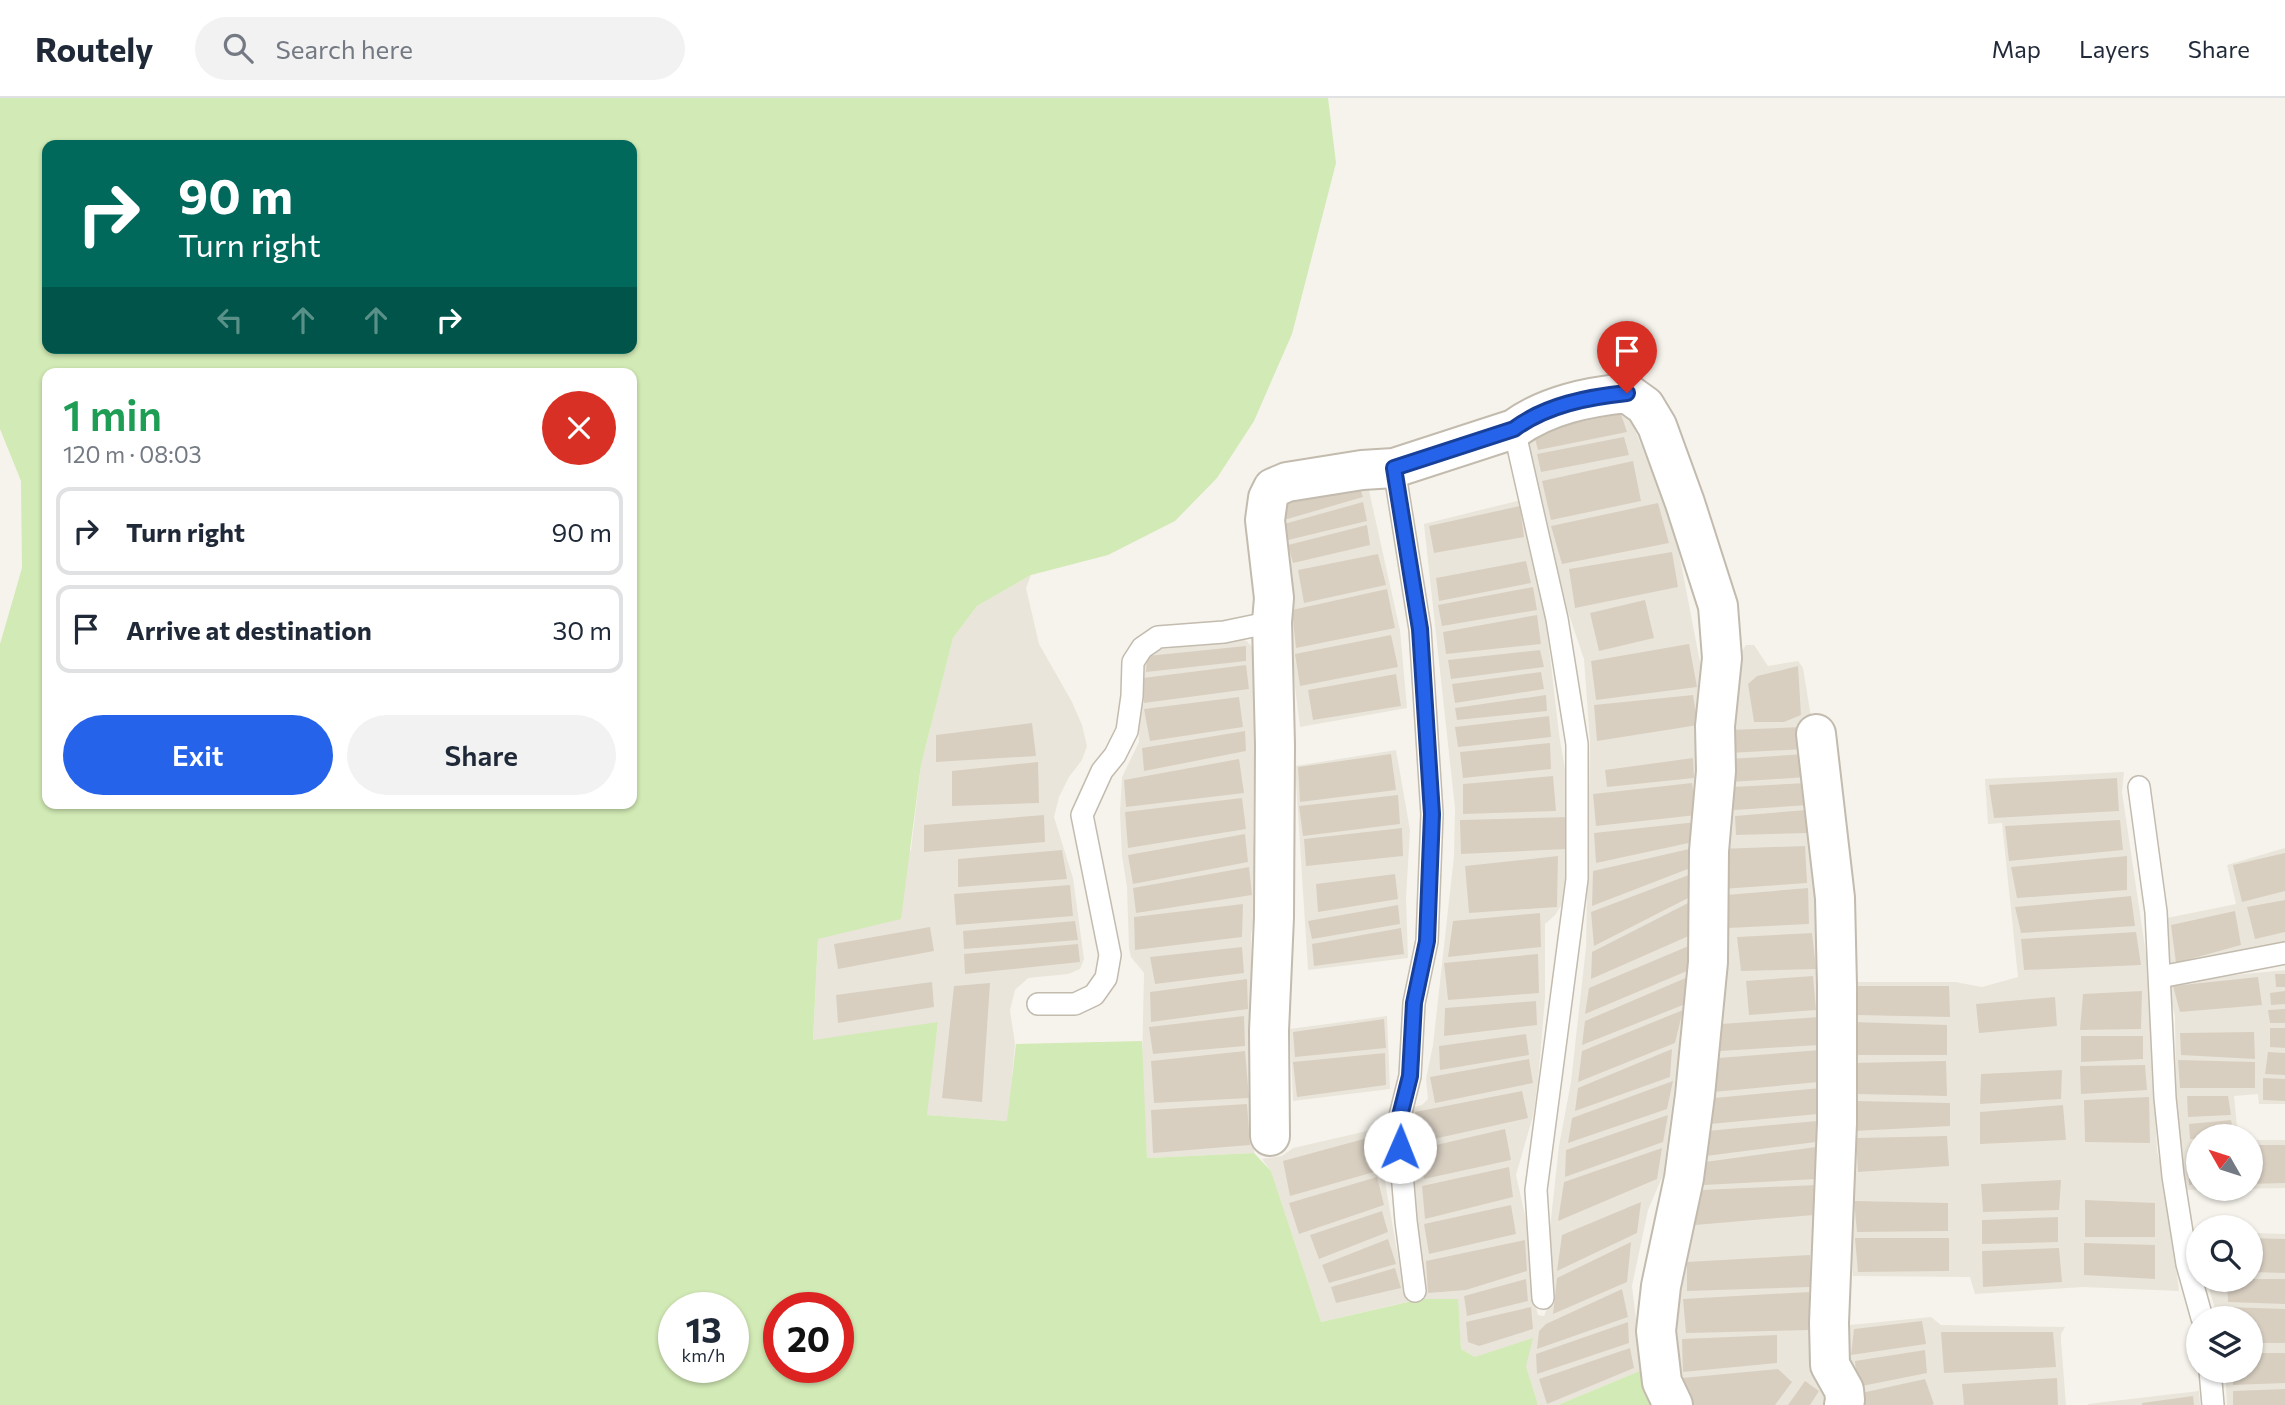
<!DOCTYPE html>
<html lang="en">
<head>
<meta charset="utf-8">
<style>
	:root { --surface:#fff; --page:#f2f2f3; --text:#1f2937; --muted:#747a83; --line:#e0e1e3; --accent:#2563eb }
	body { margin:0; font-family:Commissioner,sans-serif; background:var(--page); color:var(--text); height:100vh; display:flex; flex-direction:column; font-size:26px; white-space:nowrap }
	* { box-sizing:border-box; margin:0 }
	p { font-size:23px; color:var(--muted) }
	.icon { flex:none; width:38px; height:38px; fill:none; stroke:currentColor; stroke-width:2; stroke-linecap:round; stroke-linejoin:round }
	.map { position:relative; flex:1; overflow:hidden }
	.side { position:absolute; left:42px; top:270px; width:595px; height:441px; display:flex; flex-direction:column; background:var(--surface); border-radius:14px; box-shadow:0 2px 5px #0004 }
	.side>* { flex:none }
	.hud { position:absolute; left:42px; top:42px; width:595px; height:214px; border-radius:14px; box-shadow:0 2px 5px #0004; background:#00695c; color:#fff; overflow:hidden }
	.needle { width:46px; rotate:309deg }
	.fabs { position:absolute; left:2186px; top:1026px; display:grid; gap:14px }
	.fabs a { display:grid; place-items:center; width:77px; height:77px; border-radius:50%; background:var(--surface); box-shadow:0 2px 5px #0004; font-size:35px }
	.speed { position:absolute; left:658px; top:1194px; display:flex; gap:14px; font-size:35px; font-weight:700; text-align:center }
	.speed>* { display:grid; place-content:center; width:91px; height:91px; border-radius:50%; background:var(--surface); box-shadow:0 2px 5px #0004; line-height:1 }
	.speed small { font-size:18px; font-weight:400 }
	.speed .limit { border:10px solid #d22; background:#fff; color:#111 }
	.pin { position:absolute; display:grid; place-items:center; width:60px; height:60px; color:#fff; margin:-72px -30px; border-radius:50% 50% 50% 0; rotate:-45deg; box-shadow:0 0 7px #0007 }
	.pin .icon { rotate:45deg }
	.me { position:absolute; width:77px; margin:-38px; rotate:1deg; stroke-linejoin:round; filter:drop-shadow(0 0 5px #0008) }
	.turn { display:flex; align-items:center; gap:24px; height:147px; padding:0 21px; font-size:32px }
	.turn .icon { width:91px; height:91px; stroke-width:2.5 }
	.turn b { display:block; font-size:49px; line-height:60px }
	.lanes { display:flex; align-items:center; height:66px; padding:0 21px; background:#0003; justify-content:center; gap:35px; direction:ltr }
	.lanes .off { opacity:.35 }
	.round { display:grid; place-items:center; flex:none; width:74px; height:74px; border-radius:37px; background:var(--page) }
	.overview { display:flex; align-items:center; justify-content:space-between; height:119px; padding:0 21px }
	h1 { font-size:42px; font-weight:600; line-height:52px; color:#1e9e55 }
	.primary-button { display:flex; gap:14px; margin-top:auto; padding:14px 21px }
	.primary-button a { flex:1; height:80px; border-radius:42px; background:var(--accent); color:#fff; font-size:28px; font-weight:600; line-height:80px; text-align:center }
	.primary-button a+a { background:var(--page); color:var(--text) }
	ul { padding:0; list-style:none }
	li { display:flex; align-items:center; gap:21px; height:88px; margin:0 14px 10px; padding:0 7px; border:4px solid var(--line); border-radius:14px }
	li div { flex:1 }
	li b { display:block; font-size:26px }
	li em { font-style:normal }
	header { display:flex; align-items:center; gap:42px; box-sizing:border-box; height:98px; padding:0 35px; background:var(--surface); border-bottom:2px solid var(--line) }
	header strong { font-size:33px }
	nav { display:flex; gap:38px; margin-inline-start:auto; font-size:24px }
	.search { width:490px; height:63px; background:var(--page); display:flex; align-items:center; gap:18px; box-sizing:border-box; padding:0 24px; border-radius:38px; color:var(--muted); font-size:26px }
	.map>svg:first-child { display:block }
	.residential { fill:#eae5da }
	.green { fill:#d2eab5; fill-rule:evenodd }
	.building { fill:#d8cfc1 }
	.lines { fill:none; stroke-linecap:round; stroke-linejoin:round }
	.lane-casing { stroke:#c2bbae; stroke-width:24 }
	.street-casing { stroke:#c2bbae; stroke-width:42 }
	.lane { stroke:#fff; stroke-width:21 }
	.street { stroke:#fff; stroke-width:38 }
	.route-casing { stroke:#184099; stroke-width:18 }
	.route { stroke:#2563eb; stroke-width:12 }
</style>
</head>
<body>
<header>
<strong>Routely</strong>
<div class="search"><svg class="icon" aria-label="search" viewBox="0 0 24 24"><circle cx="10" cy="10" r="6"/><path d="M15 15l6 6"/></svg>Search here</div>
<nav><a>Map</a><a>Layers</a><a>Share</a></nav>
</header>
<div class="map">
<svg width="2285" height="1307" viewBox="0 0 2285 1307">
	<rect width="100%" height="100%" fill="#f6f3ec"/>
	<path class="residential" d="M1614,308L1629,317L1663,402L1678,450L1704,585L1696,846L1680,947L1663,1077L1648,1112L1632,1188L1642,1272L1558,1307H1538L1526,1268L1475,1259L1461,1251L1457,1202L1421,1201L1423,1194L1410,1020L1414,1009L1422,1007L1428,1001L1426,981L1433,947L1454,758L1455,710L1424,426L1521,402L1545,515L1559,636L1573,717L1562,806L1555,817L1545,826V900L1538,983L1533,1018L1516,1077L1530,1140L1534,1202L1538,1217L1544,1218L1547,1211L1552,1170L1550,1130L1559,1048L1571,984L1586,849L1590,644L1584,561L1567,511L1527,343L1528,333Z
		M1368,388L1400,532L1407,610L1300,629L1295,589L1281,398Z
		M1031,477L1026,490L1039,546L1072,604L1082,627L1087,648L1082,662L1069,679L1059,699L1054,719L1073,780L1084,861L1080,871L1068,876L1028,880L1015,892L1010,912L1015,946L1008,1023L926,1017L938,925L813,943L818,841L911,752L921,667L953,540L977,508Z
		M1241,541L1247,543L1252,549L1255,594L1253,734L1257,800L1251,837V948L1254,1055L1147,1060L1142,968L1144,875L1131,859L1129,850L1127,789L1122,758L1120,714L1122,679L1139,644L1140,567L1149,553Z
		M1746,547H1754L1768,568L1798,563L1803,570L1811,619L1840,1307H1683L1675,1245L1677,1201L1732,593L1740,576V556Z
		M1396,652L1410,732L1406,800L1408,860L1308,872L1295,668Z
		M2124,674L2122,694L2148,870L2157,1053L2167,1093L2179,1193L2083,1189L1975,1196L1970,1179L1853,1178L1848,1104L1853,884H1955L1982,889L2018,879L2002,725L1988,726L1985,681Z
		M2285,750V846L2172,870L2170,863L2167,820L2236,806L2227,767Z
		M2285,872V1006H2259L2258,996L2234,998L2238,1038H2198V1090H2250L2251,1042H2285V1090L2184,1092L2176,992L2175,918L2168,891L2170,887L2176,883Z
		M1387,918L1390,991L1293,1003L1290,931Z
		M1376,1031L1404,1194L1411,1203L1321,1224L1271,1073L1262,1061L1282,1058L1293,1050Z
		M2251,1135L2285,1136V1307H2227L2225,1272H2250V1220H2218L2206,1181H2250Z
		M1931,1219L1941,1227L2065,1229L2061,1236V1243L2066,1307H1848L1850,1227Z
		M2199,1293L2200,1307H2088V1306Z"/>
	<path class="green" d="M0,0H1328L1336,65L1292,236L1254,323L1217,380L1175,423L1108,457L1031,477L977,508L953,540L921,667L901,821L818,841L813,942L938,924L927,1017L1007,1023L1016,946L1142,943L1147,1060L1254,1055L1271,1073L1321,1224L1421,1201H1458L1461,1251L1475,1259L1533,1240L1526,1268L1538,1307H0V546L22,470L21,383L0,331ZM47,47H632V250H47ZM47,275H632V705H47ZM674,1209H733V1269H674ZM779,1209H838V1269H779Z
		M1642,1272L1658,1307H1558Z"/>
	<path class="building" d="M1621,316L1627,334L1538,352L1533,333Z
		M1624,339L1629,357L1541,374L1537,356Z
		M1633,363L1641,403L1551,422L1542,383Z
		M1358,384L1363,399L1284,422L1281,402Z
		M1363,404L1367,423L1288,442L1284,426Z
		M1658,405L1669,445L1562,466L1551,428Z
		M1520,408L1524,439L1434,455L1429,428Z
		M1367,427L1370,447L1293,465L1288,447Z
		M1672,454L1678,489L1575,510L1569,471Z
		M1378,456L1386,487L1304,505L1298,472Z
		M1526,463L1531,485L1439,503L1436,480Z
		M1533,489L1537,512L1442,528L1438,507Z
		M1387,491L1395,530L1296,550L1292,512Z
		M1645,502L1654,540L1599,553L1590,515Z
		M1537,517L1541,546L1446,556L1443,534Z
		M1391,537L1398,569L1300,588L1295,556Z
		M1689,546L1697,589L1596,602L1591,563Z
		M1246,548V563L1146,574L1147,558Z
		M1540,552L1544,569L1451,581L1448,562Z
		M1246,567L1249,591L1144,605L1143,580Z
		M1798,568L1801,617L1784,624H1754L1748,586L1757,578Z
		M1541,574L1544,591L1455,605L1452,586Z
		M1396,576L1401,608L1313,622L1308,592Z
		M1546,597L1547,613L1457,622L1455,610Z
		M1693,597L1698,627L1597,643L1594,607Z
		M1239,599L1243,629L1150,643L1144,611Z
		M1549,618L1551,639L1458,649L1455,629Z
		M1032,625L1036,658L936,664V637Z
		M1802,629L1804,651L1729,655L1728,632Z
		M1245,633L1246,653L1144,673L1142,650Z
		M1550,645L1551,671L1463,680L1460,654Z
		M1391,656L1396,692L1300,704L1298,669Z
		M1805,656L1807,679L1730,684V661Z
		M1693,660L1694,680L1607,689L1605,672Z
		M1239,661L1244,695L1126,709L1124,682Z
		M1038,664L1039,705L952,708V673Z
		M1553,678L1556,713L1463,716V686Z
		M2117,680L2119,713L1994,720L1989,687Z
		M1692,685L1697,717L1596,728L1593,696Z
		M1807,685L1809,707L1734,712L1732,689Z
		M1398,697L1400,726L1303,738L1299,708Z
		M1242,700L1246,731L1128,750L1125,714Z
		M1806,712L1809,735L1736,737L1735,718Z
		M1044,717L1045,744L924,754V727Z
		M1568,719L1567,751L1461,756L1460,722Z
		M2120,722L2123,752L2009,763L2005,728Z
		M1697,724L1698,743L1596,765L1594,735Z
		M1402,730L1403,758L1306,768L1304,741Z
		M1245,736L1248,764L1133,786L1128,757Z
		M1805,748L1807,785L1721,791L1718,751Z
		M1698,749L1693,769L1592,808L1593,773Z
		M1062,752L1067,781L958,789V761Z
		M2285,755V793L2242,804L2233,767Z
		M1558,758L1557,809L1469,815L1465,768Z
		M2127,758V792L2017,800L2011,769Z
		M1249,769L1252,797L1136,815L1133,790Z
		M1694,775L1692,798L1594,848L1591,814Z
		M1395,776L1398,801L1318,814L1316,786Z
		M1070,787L1073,818L956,827L954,796Z
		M1808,790L1809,826L1728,830L1726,797Z
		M2131,798L2135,828L2021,835L2015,809Z
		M1694,802L1691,837L1591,881L1592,854Z
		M2285,802V834L2255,841L2247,809Z
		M1243,806L1242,839L1135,852L1134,819Z
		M1398,807L1400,826L1312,841L1308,823Z
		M2235,813L2241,847L2176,865L2171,827Z
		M1540,815L1541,849L1448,859L1453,823Z
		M1075,823L1078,842L964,851L963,833Z
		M930,829L934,853L838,871L834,846Z
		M1401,830L1404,856L1314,868L1312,846Z
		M2136,834L2141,867L2024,872L2021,841Z
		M1812,835L1816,871L1741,873L1737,839Z
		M1078,846L1080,864L965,876L964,856Z
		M1691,847L1687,873L1585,916L1589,890Z
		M1242,849L1244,875L1155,886L1150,859Z
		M1538,856L1539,895L1448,902L1444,865Z
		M2275,876H2285V889H2276Z
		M1813,878L1816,912L1749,917L1746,883Z
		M1688,879L1683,907L1582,947L1585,923Z
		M2258,879L2262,907L2180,914L2173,888Z
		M1247,881L1248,911L1151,924L1150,894Z
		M932,884L934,909L838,925L836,897Z
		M990,885L982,1004L942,1000L954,888Z
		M1858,888H1949L1950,919L1856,917Z
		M2142,893L2141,931L2080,932L2083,896Z
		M2285,893V906L2271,907L2270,895Z
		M2055,899L2057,928L1979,935L1976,906Z
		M1536,903L1537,927L1444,938L1445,910Z
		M2285,911V925H2270L2268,912Z
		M1683,912L1675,945L1578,984L1582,953Z
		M1244,918L1245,948L1153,956L1149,929Z
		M1819,919V947L1720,953L1722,926Z
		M1384,921L1386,950L1295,959L1293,934Z
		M1853,924L1947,927V957H1852Z
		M2270,930H2285V950L2270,949Z
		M2254,934L2255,961L2181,957L2180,935Z
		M1526,936L1529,957L1440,972L1439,948Z
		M2081,938H2143V961L2081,964Z
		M1672,951L1670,979L1575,1013L1578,990Z
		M1820,952L1819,984L1713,994L1718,960Z
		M1245,953L1249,1000L1154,1005L1151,963Z
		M2268,954L2285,955V977L2265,976Z
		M1385,955L1386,987L1297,999L1293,964Z
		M1529,961L1533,985L1435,1005L1430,979Z
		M2178,962L2255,964V990H2180Z
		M1946,963L1947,998L1856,996L1852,965Z
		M2145,967L2147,992L2081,996L2080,968Z
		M2062,972L2061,1001L1980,1006L1981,976Z
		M2263,980L2285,981V1003L2263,1002Z
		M1673,983L1667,1011L1568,1045L1572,1020Z
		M1821,990L1818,1016L1710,1026L1714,1000Z
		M1522,993L1528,1020L1420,1044L1415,1014Z
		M2187,998H2228L2231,1017L2188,1019Z
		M2149,999L2150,1045L2085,1044L2084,1002Z
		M1854,1003L1950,1005V1028L1854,1033Z
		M1247,1006L1250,1047L1153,1055L1151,1012Z
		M2063,1007L2066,1042L1980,1046V1014Z
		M1668,1017L1663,1044L1565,1079L1566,1052Z
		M2231,1022L2234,1038H2198V1041H2190L2189,1026Z
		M1817,1023L1816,1044L1706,1058L1707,1033Z
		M1505,1031L1511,1062L1424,1081L1419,1051Z
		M1947,1038L1949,1068L1858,1074L1856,1040Z
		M1371,1039L1381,1072L1290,1098L1283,1063Z
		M2198,1047V1086L2189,1087V1048Z
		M2250,1047H2285V1085L2250,1086Z
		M1816,1049L1817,1081L1704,1087L1705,1064Z
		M1662,1050L1657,1081L1558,1123L1564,1084Z
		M1509,1069L1513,1099L1425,1121L1422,1088Z
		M1377,1079L1384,1107L1299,1136L1289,1105Z
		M2061,1082L2059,1112L1983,1114L1981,1086Z
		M1816,1087L1814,1117L1695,1127L1701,1092Z
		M2085,1102L2155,1105V1139H2085Z
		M1854,1103L1948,1105V1133L1857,1134Z
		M1641,1104L1637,1135L1557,1173L1562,1137Z
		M1511,1107L1516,1136L1429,1156L1424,1126Z
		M1382,1113L1388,1134L1319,1161L1310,1137Z
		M2058,1119V1144L1982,1146V1122Z
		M1855,1140H1949V1173L1858,1174Z
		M2250,1140L2285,1141V1175L2250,1174Z
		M1388,1141L1396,1166L1329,1185L1322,1167Z
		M1525,1142L1527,1173L1466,1192L1428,1195L1426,1163Z
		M1631,1144L1627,1184L1553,1216L1557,1180Z
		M2084,1145L2155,1147V1181L2084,1177Z
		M2059,1150L2062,1184L1983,1189L1982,1153Z
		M1810,1157L1811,1189L1687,1193V1164Z
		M1395,1170L1401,1190L1336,1205L1331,1189Z
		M1526,1181L1528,1203L1467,1218L1464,1198Z
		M2227,1181H2285V1206L2228,1204Z
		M1622,1191L1628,1219L1537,1251L1539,1233L1546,1226Z
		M1809,1194V1232L1686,1235L1683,1201Z
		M1531,1209L1533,1231L1479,1248L1468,1244L1466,1224Z
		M2225,1209L2285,1211V1245H2250V1220H2226Z
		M1922,1223L1926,1246L1851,1257L1854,1231Z
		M1628,1224L1629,1245L1537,1276L1536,1256Z
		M1941,1234H2053L2056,1269L1944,1275Z
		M1777,1237V1265L1683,1274L1682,1241Z
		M1630,1250L1634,1270L1547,1306L1539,1281Z
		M1925,1252L1927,1275L1857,1289L1855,1263Z
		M2250,1255H2285V1285L2233,1287L2232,1272H2250Z
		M1778,1271L1792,1284L1775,1307H1694L1682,1280Z
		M2057,1280L2058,1307H1964L1962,1286Z
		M1925,1281L1934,1306L1932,1307H1854L1857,1296Z
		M1805,1283L1819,1293L1810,1307H1788Z
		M2285,1291V1307H2233V1293Z
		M2193,1298L2194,1307H2142V1305Z"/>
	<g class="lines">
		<g class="lane-casing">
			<path id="lane" d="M1514,331L1557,521L1577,646V781L1536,1092L1543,1200
				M1394,370L1420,531L1432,716L1427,843L1414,905L1410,978L1398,1026L1406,1123L1415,1193
				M2139,689L2156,814L2165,1000L2173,1078L2187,1166L2202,1220
				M2160,879L2285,855
				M1038,906H1075L1094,897L1106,880L1110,857L1082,717L1102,673L1115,657L1127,633L1132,598L1133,564L1142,550L1158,539L1224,534L1272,524
				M2210,1272L2213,1307"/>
		</g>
		<g class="street-casing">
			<path id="street" d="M1816,636L1835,800L1837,888V1025L1829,1225L1830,1267L1844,1292L1845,1302L1844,1307
				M1270,1038L1269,933L1274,819L1275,647L1272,524L1274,500L1265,422L1268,400L1273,390L1287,384L1362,372L1394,370L1514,331C1547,307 1588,299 1627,295L1645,308L1657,328L1685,405L1718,508L1722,560L1715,628L1716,673L1709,753L1708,864L1695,997L1684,1080L1661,1188L1656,1233L1662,1284L1673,1307"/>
		</g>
		<use href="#lane" class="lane"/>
		<use href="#street" class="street"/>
	</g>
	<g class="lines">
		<g class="route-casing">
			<path id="route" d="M1400,1049L1398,1026L1410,978L1414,905L1427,843L1432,716L1420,531L1394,370L1514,331C1546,307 1588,299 1627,295"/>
		</g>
		<use href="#route" class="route"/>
	</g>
</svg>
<div class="fabs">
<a><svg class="needle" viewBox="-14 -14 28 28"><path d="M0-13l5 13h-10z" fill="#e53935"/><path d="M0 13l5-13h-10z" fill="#747a83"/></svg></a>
<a><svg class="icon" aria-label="search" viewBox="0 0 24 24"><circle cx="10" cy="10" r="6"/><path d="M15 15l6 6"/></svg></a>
<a><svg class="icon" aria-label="layers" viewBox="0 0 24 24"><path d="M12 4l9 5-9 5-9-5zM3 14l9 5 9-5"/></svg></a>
</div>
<div class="speed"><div>13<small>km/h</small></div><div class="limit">20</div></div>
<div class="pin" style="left:1627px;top:295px;background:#d93025"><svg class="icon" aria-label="arrive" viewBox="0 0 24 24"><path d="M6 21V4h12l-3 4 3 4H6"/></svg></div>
<svg class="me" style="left:1400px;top:1049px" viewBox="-20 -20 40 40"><circle r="19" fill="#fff"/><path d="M0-13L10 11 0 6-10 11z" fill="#2563eb"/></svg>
<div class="hud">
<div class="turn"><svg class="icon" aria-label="right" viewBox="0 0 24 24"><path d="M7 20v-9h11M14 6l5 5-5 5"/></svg><div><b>90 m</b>Turn right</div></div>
<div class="lanes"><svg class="icon off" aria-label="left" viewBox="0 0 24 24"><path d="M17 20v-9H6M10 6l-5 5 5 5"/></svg><svg class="icon off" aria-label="ahead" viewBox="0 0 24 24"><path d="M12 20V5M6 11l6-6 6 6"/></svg><svg class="icon off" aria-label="ahead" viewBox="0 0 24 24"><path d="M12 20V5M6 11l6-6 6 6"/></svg><svg class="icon" aria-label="right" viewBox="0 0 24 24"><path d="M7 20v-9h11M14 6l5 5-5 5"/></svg></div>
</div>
<section class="side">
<div class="overview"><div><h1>1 min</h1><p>120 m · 08:03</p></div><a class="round" style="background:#d93025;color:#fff"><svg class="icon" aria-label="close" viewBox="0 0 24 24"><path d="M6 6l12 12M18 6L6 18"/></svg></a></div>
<ul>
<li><svg class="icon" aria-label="right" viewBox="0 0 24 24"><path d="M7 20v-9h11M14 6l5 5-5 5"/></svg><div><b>Turn right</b></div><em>90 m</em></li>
<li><svg class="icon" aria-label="arrive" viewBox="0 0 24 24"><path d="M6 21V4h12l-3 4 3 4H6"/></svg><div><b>Arrive at destination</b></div><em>30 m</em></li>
</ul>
<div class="primary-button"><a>Exit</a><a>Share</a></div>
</section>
</div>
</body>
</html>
